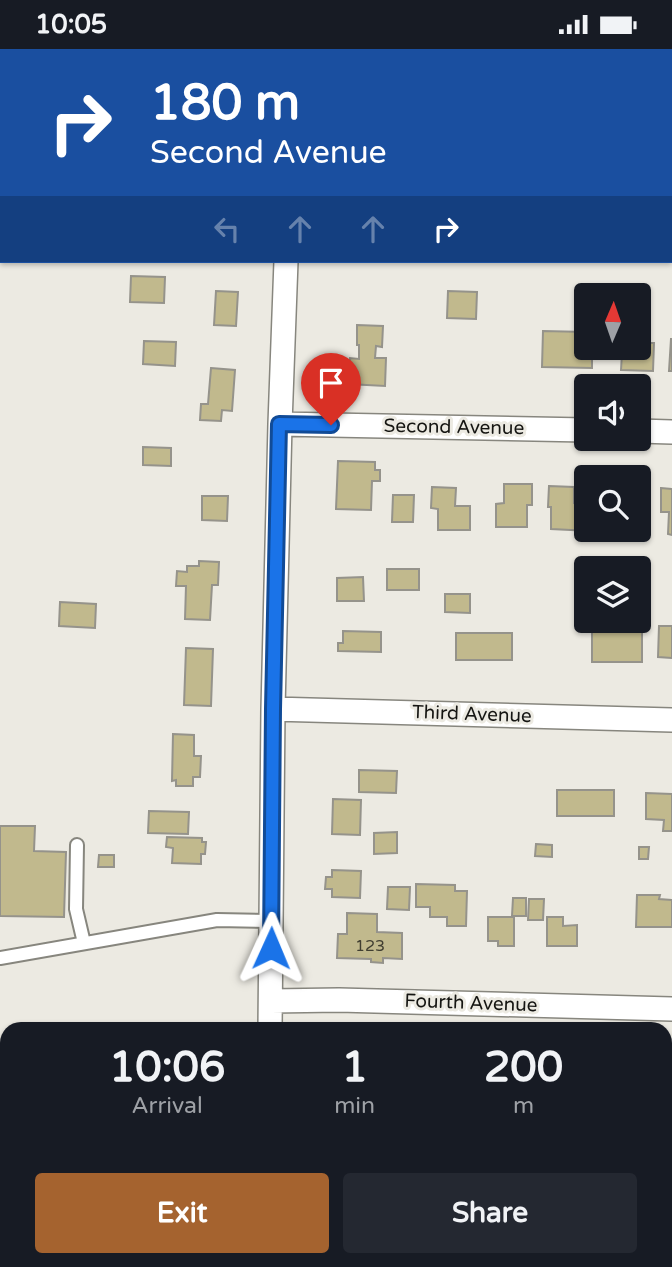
<!DOCTYPE html>
<html lang="en">
<head>
<meta charset="utf-8">
<style>
	:root { --surface:#171b24; --page:#242831; --text:#f1f3f6; --muted:#9ea1a6; --accent:#a5632f }
	body { margin:0; font-family:"Varela Round",sans-serif; background:var(--page); color:var(--text); height:100vh; display:flex; flex-direction:column; font-size:26px; white-space:nowrap }
	* { box-sizing:border-box; margin:0 }
	p { font-size:23px; color:var(--muted) }
	.icon { flex:none; width:38px; height:38px; fill:none; stroke:currentColor; stroke-width:2; stroke-linecap:round; stroke-linejoin:round }
	.map { position:relative; flex:1; overflow:hidden }
	.panel { position:absolute; left:0px; top:973px; width:672px; height:245px; display:flex; flex-direction:column; background:var(--surface); border-radius:21px 21px 0 0; box-shadow:0 2px 5px #0004 }
	.panel>* { flex:none }
	.guide { position:absolute; left:0px; top:0px; width:672px; height:214px; box-shadow:0 2px 5px #0004; background:#1a4fa0; color:#fff; overflow:hidden }
	.needle { width:46px; rotate:2deg }
	.fabs { position:absolute; left:574px; top:234px; display:grid; gap:14px }
	.fabs a { display:grid; place-items:center; width:77px; height:77px; border-radius:7px; background:var(--surface); box-shadow:0 2px 5px #0004; font-size:35px }
	.pin { position:absolute; display:grid; place-items:center; width:60px; height:60px; color:#fff; margin:-72px -30px; border-radius:50% 50% 50% 0; rotate:-45deg; box-shadow:0 0 7px #0007 }
	.pin .icon { rotate:45deg }
	.me { position:absolute; width:77px; margin:-38px; rotate:1deg; stroke-linejoin:round; filter:drop-shadow(0 0 5px #0008) }
	.turn { display:flex; align-items:center; gap:24px; height:147px; padding:0 35px; font-size:32px }
	.turn .icon { width:91px; height:91px; stroke-width:2.5 }
	.turn b { display:block; font-size:49px; line-height:60px }
	.lanes { display:flex; align-items:center; height:66px; padding:0 35px; background:#0003; justify-content:center; gap:35px; direction:ltr }
	.lanes .off { opacity:.35 }
	.eta { display:flex; justify-content:space-evenly; align-items:center; height:119px; text-align:center }
	.eta b { font-size:42px; font-weight:700; line-height:49px }
	.button { display:flex; gap:14px; margin-top:auto; padding:14px 35px }
	.button a { flex:1; height:80px; border-radius:7px; background:var(--accent); color:#fff; font-size:28px; font-weight:700; line-height:80px; text-align:center }
	.button a+a { background:var(--page); color:var(--text) }
	.status { display:flex; justify-content:space-between; align-items:center; height:49px; padding:0 35px; background:var(--surface); direction:ltr }
	.status svg { height:19px; fill:currentColor }
	.map>svg:first-child { display:block }
	.building { fill:#c1b98d; stroke:#95938b; stroke-width:2 }
	.lines { fill:none; stroke-linecap:round; stroke-linejoin:round }
	.lane-casing { stroke:#87867e; stroke-width:16 }
	.street-casing { stroke:#87867e; stroke-width:26 }
	.lane { stroke:#fff; stroke-width:12 }
	.street { stroke:#fff; stroke-width:23 }
	.route-casing { stroke:#114b97; stroke-width:18 }
	.route { stroke:#1a73e8; stroke-width:12 }
	.labels { text-anchor:middle; dominant-baseline:central; stroke-width:6; stroke-linejoin:round; paint-order:stroke }
	.number-label { font-size:16px; fill:#403e31 }
	.street-label { font-size:19px; fill:#151512; stroke:#eceae2 }
</style>
</head>
<body>
<div class="status"><b>10:05</b><svg viewBox="0 0 49 12"><path d="M0 12V9h3v3zM5 12V6h3v6zM10 12V3h3v9zM15 12V0h3v12zM26 1h20v11H26zM47 4h2v5h-2z"/></svg></div>
<div class="map">
<svg width="672" height="1218" viewBox="0 0 672 1218">
	<rect width="100%" height="100%" fill="#eceae2"/>
	<path class="building" d="M131,227L165,228L164,254L130,253Z
		M216,242L238,243L236,277L214,276Z
		M448,242L477,243L476,270L447,269Z
		M357,276L383,277L382,298L376,297L375,309H386L385,337L348,335L350,309L359,310V296H357Z
		M639,277L649,278L648,294H654L653,322L621,321L622,304L611,303V299H639Z
		M543,282L586,283V299H592V319L542,318Z
		M671,290H672V322H669Z
		M144,292L176,293L175,317L143,315Z
		M211,319L235,321L232,362L222,361L221,372L200,371L201,355H208Z
		M143,398L171,399V417L143,416Z
		M338,412L375,413V421H380V432H372L371,461L336,460Z
		M504,435H532V456H527V478H496V455L504,454Z
		M549,437L574,438V454L586,455V481L591,482L551,480V458H548Z
		M432,438L456,439L455,457H470V481H438V460L431,459Z
		M639,439H648L647,476H639Z
		M661,439L672,440V486L668,485L669,463H661Z
		M393,446H414L413,473H392Z
		M202,447H228L227,472L202,471Z
		M199,512L219,513L218,536H212L210,571L185,570L186,537H176L177,522L187,523V517H199Z
		M387,520H419V541H387Z
		M363,528L364,552H337V529Z
		M445,545H470V564L445,563Z
		M60,553L96,555L95,579L59,577Z
		M659,577H672V609L658,608Z
		M343,582L381,583V603L338,602V594H343Z
		M592,582H642V613H592Z
		M456,584H512V611H456Z
		M186,599L213,600L211,657L184,656Z
		M173,685L194,686V707H201L200,728H193V737H176V731L172,732Z
		M359,721L397,722L396,744L359,743Z
		M557,741H614V767H557Z
		M646,744L672,745V782H663L664,771L646,770Z
		M333,750L361,751L360,786L332,785Z
		M149,762L189,763L188,785L148,784Z
		M0,777H35L34,802L66,803L64,868L0,867Z
		M397,783V804L374,805V784Z
		M167,788L202,789V793H206L205,805H201V815L172,814L173,799L166,798Z
		M536,795L552,796V808L535,807Z
		M639,798H649L648,810H639Z
		M99,806H114V818H98Z
		M332,821L361,822L360,849L332,848V840H325L326,828H332Z
		M416,835L455,836V842H467L466,877H447V868H430V858H416Z
		M388,838H410L409,861L387,860Z
		M637,846H660L659,850L672,851V878H636Z
		M513,849H526V867H512Z
		M529,850H544L543,871H528Z
		M347,864L377,865V883L402,884V910L383,909V914L371,913V910L337,909L338,885H347Z
		M488,868H514V897H498V892H488Z
		M547,868H563V877L577,876V897H547Z
		M665,1007L672,1008V1045H669V1034H665Z
		M0,1054H7V1211H71V1218H0Z
		M665,1148H672V1185L665,1184Z"/>
	<g class="lines">
		<g class="lane-casing">
			<path id="lane" d="M77,796L76,860L84,894
				M0,909L217,871L272,872
				M0,1039H7"/>
		</g>
		<g class="street-casing">
			<path id="street" d="M293,2V0
				M670,93H672
				M280,375L586,381
				M639,382L672,383
				M273,660L672,671
				M271,952L339,951L672,960
				M270,980L273,660L280,375L286,212
				M260,1218L261,1211"/>
		</g>
		<use href="#lane" class="lane"/>
		<use href="#street" class="street"/>
	</g>
	<g class="lines">
		<g class="route-casing">
			<path id="route" d="M271,899L273,660L279,375L331,376"/>
		</g>
		<use href="#route" class="route"/>
	</g>
	<g class="labels">
		<g class="number-label">
			<text x="370" y="897">123</text>
		</g>
		<g class="street-label">
			<text transform="translate(454 378) rotate(1)">Second Avenue</text>
			<text transform="translate(472 665) rotate(2)">Third Avenue</text>
			<text transform="translate(471 954) rotate(2)">Fourth Avenue</text>
		</g>
	</g>
</svg>
<div class="fabs">
<a><svg class="needle" viewBox="-14 -14 28 28"><path d="M0-13l5 13h-10z" fill="#e53935"/><path d="M0 13l5-13h-10z" fill="#9ea1a6"/></svg></a>
<a><svg class="icon" aria-label="sound" viewBox="0 0 24 24"><path d="M4 9h4l5-4v14l-5-4H4zM17 9q2 3 0 6"/></svg></a>
<a><svg class="icon" aria-label="search" viewBox="0 0 24 24"><circle cx="10" cy="10" r="6"/><path d="M15 15l6 6"/></svg></a>
<a><svg class="icon" aria-label="layers" viewBox="0 0 24 24"><path d="M12 4l9 5-9 5-9-5zM3 14l9 5 9-5"/></svg></a>
</div>
<div class="pin" style="left:331px;top:376px;background:#d93025"><svg class="icon" aria-label="arrive" viewBox="0 0 24 24"><path d="M6 21V4h12l-3 4 3 4H6"/></svg></div>
<svg class="me" style="left:271px;top:899px" viewBox="-20 -20 40 40"><path d="M0-17L14 15 0 8-14 15z" fill="#1a73e8" stroke="#fff" stroke-width="4"/></svg>
<div class="guide">
<div class="turn"><svg class="icon" aria-label="right" viewBox="0 0 24 24"><path d="M7 20v-9h11M14 6l5 5-5 5"/></svg><div><b>180 m</b>Second Avenue</div></div>
<div class="lanes"><svg class="icon off" aria-label="left" viewBox="0 0 24 24"><path d="M17 20v-9H6M10 6l-5 5 5 5"/></svg><svg class="icon off" aria-label="ahead" viewBox="0 0 24 24"><path d="M12 20V5M6 11l6-6 6 6"/></svg><svg class="icon off" aria-label="ahead" viewBox="0 0 24 24"><path d="M12 20V5M6 11l6-6 6 6"/></svg><svg class="icon" aria-label="right" viewBox="0 0 24 24"><path d="M7 20v-9h11M14 6l5 5-5 5"/></svg></div>
</div>
<section class="panel">
<div class="eta">
<div><b>10:06</b><p>Arrival</p></div>
<div><b>1</b><p>min</p></div>
<div><b>200</b><p>m</p></div>
</div>
<div class="button"><a>Exit</a><a>Share</a></div>
</section>
</div>
</body>
</html>
